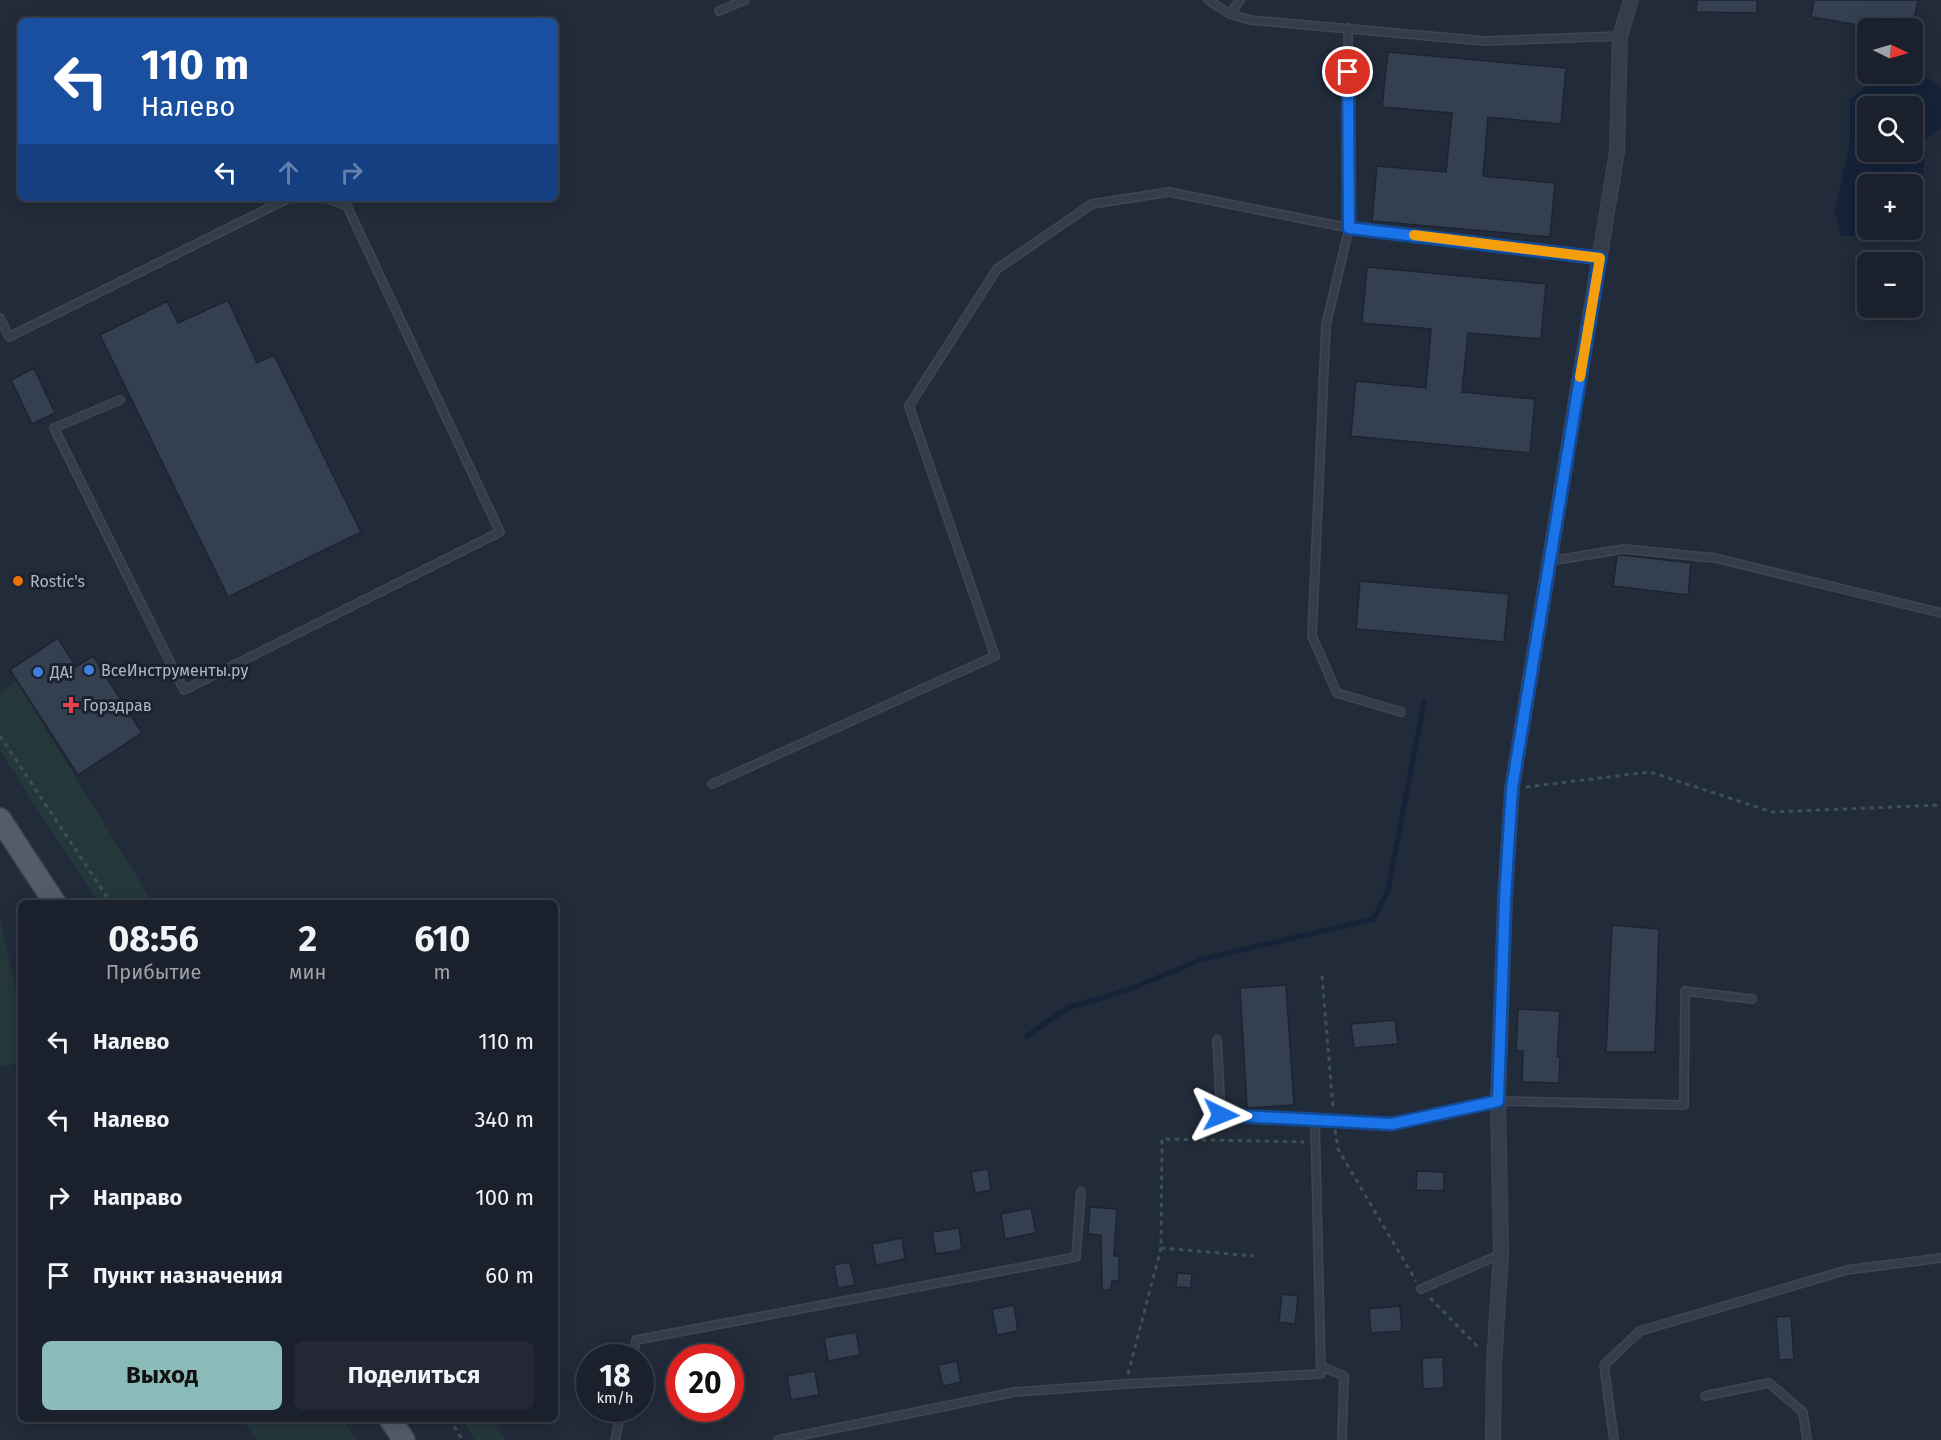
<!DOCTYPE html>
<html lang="ru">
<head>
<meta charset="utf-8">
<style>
	:root { --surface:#1a202c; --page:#232834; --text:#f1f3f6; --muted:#9fa3a9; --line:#383e48; --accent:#8bbbb9 }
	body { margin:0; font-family:"Fira Sans",sans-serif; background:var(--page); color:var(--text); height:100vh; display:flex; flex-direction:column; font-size:22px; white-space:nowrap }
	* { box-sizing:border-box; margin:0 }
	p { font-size:20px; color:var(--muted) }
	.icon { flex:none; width:33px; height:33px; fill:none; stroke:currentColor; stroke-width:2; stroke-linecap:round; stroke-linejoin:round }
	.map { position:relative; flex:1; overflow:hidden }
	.side { position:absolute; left:18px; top:900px; width:540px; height:522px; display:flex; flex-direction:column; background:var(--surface); border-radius:9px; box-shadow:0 3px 15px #0003,0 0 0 2px var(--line) }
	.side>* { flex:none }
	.top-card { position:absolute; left:18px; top:18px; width:540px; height:183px; border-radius:9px; box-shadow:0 3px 15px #0003,0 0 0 2px var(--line); background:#1a4fa0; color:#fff; overflow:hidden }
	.needle { width:39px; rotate:95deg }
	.tools { position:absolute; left:1857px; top:18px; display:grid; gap:12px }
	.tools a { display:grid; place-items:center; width:66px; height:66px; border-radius:9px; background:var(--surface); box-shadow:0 3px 15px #0003,0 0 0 2px var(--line); font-size:30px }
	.speed { position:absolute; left:576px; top:1344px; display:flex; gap:12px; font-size:30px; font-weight:700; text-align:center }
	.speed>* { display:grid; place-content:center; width:78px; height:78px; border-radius:50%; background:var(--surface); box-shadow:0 3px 15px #0003,0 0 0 2px var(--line); line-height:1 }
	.speed small { font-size:15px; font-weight:400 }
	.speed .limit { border:9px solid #d22; background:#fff; color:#111 }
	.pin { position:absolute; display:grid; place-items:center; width:51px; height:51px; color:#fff; margin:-26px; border:3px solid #fff; border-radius:50%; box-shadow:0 2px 6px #0007 }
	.me { position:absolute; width:66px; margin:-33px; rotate:92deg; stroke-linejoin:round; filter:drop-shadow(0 0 4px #0008) }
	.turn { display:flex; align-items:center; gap:21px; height:126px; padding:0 24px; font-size:27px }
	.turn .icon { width:78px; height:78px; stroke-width:2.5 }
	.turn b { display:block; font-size:42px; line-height:51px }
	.lanes { display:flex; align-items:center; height:57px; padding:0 24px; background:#0003; justify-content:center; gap:30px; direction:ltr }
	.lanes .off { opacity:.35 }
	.eta { display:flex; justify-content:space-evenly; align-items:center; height:102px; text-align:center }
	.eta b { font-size:36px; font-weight:700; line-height:42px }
	.button { display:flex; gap:12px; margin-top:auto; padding:12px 24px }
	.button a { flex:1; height:69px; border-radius:9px; background:var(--accent); color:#111; font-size:24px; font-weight:700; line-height:69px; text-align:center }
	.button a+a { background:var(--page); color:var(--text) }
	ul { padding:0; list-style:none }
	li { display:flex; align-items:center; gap:18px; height:78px; padding:0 24px }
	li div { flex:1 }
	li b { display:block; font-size:22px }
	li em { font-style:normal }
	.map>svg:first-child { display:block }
	.green { fill:#24373b }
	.water { fill:#152238; fill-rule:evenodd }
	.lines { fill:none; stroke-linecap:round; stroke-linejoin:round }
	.stream { stroke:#152238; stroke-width:5 }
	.building { fill:#343f50; stroke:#1d2431; stroke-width:1.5 }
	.lane-casing { stroke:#3f4653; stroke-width:10 }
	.street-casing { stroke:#3f4653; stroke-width:16 }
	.primary-casing { stroke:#3f4653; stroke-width:24 }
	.path { stroke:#3c5153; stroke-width:3; stroke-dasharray:4.5 4.5; stroke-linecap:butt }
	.lane { stroke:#353d4a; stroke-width:7 }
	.street { stroke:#353d4a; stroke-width:14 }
	.primary { stroke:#535c6b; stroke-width:21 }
	.route-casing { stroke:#114b97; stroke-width:15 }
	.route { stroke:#1a73e8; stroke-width:10 }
	.slow { stroke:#f59e0b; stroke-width:10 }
	.food-dot { fill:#e8710a; stroke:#1b222f; stroke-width:2 }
	.shop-dot { fill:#3f7fe0; stroke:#1b222f; stroke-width:2 }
	.health-dot { fill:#e0444e; stroke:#1b222f; stroke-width:2 }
	.labels { text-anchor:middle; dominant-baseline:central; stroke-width:6; stroke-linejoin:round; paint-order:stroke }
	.poi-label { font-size:16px; fill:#b0b8c6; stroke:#1b222f; text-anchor:start }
</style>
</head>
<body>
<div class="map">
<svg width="1941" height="1440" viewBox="0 0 1941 1440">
	<rect width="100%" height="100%" fill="#222b3a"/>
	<path class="green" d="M16,681L153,903H98L0,751V694Z
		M0,918L21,1013V1063L0,1067Z
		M243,1419H342L357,1440H257Z
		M462,1419H494L506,1440H475Z"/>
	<path class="water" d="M1904,76L1928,78L1941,88V128L1925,139L1923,179L1913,191L1912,184H1868V230H1887L1885,234L1841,236L1835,211L1850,141V99L1878,78ZM1868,106H1912V152H1868Z"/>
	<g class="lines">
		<path class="stream" d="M1027,1036L1067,1008L1125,991L1203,959L1374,919L1388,890L1424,702"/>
	</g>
	<path class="building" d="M1697,0H1757V13L1696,12Z
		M1814,0H1918L1912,28H1876L1811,17Z
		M1388,52L1566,68L1561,124L1488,117L1483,176L1555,183L1550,237L1372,221L1377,166L1446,172L1452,113L1382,107Z
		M1367,267L1546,284L1541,339L1468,333L1462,392L1535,399L1530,453L1351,436L1356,381L1426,388L1431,329L1362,323Z
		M228,300L257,363L274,355L361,532L228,597L100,335L167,301L178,323Z
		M34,368L55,413L32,424L11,380Z
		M1622,555L1691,563L1688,595L1613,586L1617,556Z
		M1360,581L1509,594L1504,642L1356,629Z
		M58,638L76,667L93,656L142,733L78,775L10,670Z
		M1612,925L1659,929L1655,1052H1606Z
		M1286,985L1294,1105L1247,1108L1240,988Z
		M1518,1009L1560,1011L1557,1057H1560L1559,1083L1522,1082L1523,1051H1516Z
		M1395,1020L1398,1044L1354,1048L1351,1024Z
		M988,1169L991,1190L975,1193L971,1172Z
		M1417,1171L1444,1172V1191L1416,1190Z
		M1090,1207L1117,1209L1114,1256H1119V1281H1112L1111,1290H1102L1101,1235L1088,1234Z
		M1031,1208L1036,1233L1005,1239L1001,1214Z
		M959,1228L962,1250L936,1254L932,1232Z
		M902,1238L905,1259L876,1265L872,1244Z
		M850,1262L855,1285L838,1288L834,1265Z
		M1177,1273L1192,1274L1191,1288L1176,1287Z
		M1282,1294L1298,1296L1295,1324L1279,1322Z
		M1014,1305L1018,1331L997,1335L992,1309Z
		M1400,1306L1402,1331L1371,1333L1369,1309Z
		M1791,1316L1794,1359L1779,1360L1776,1317Z
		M856,1332L860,1355L828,1361L824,1338Z
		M1443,1357L1444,1388L1423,1389L1422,1358Z
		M957,1361L961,1382L943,1386L938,1365Z
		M815,1371L819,1395L791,1400L787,1376Z"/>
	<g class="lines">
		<g class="lane-casing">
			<path id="lane" d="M1208,0L1230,14L1250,20L1485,41L1620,36
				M719,11L745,0
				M1230,14L1240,0
				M0,318L9,337L289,198
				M120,400L54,428L184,690L500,532L347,206L327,198
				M1550,561L1624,549L1715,558L1941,613
				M1401,712L1337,693L1312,636L1326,325L1349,228L1600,258
				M712,784L995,656L909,406L997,269L1092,204L1169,192L1349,228L1348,28
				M1217,1040L1221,1115L1315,1119
				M1421,1289L1501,1254
				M633,1358L636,1340L1076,1257L1081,1192
				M1321,1366L1344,1376L1342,1440
				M1705,1396L1769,1383L1803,1412L1807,1440
				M615,1440L622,1408
				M778,1440L1015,1392L1125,1384L1321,1374L1315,1119L1392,1124L1498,1101L1684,1105L1685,991L1752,999
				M1614,1440L1604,1365L1640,1331L1847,1270L1941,1258"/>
		</g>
		<g class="street-casing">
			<path id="street" d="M1493,1440L1494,1363L1501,1254L1498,1101L1505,898L1512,788L1617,152L1620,36L1631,0"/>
		</g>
		<g class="primary-casing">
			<path id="primary" d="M0,819L55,903
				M390,1419L404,1440"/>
		</g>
		<path class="path" d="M0,736L111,903
			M1526,787L1650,772L1772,812L1941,805
			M1322,976L1333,1108
			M1335,1130L1338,1149L1416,1281
			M1161,1248L1254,1256
			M1430,1298L1480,1349
			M1128,1374L1161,1248L1162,1139L1304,1142
			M449,1419L463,1440"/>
		<use href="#lane" class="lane"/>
		<use href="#street" class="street"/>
		<use href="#primary" class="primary"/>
	</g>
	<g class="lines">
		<g class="route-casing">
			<path id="route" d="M1221,1115L1392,1124L1498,1101L1505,898L1512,788L1600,258L1349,228L1348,72"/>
		</g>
		<use href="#route" class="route"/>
		<path class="slow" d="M1414,235L1600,258L1580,377"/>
	</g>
	<circle class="food-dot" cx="18" cy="581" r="6"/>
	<g class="shop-dot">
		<circle cx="89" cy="670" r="6"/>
		<circle cx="38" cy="672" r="6"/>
	</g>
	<path class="health-dot" d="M68 696h6v6h6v6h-6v6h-6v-6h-6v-6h6z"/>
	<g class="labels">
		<g class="poi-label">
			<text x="30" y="581">Rostic's</text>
			<text x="101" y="670">ВсеИнструменты.ру</text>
			<text x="50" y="672">ДА!</text>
			<text x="83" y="705">Горздрав</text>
		</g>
	</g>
</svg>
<div class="tools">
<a><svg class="needle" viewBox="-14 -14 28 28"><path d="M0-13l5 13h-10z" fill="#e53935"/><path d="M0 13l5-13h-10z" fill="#9fa3a9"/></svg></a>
<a><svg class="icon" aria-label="search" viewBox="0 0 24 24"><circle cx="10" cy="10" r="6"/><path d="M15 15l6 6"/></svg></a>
<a>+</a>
<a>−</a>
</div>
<div class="speed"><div>18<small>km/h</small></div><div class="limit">20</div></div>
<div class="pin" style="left:1348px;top:72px;background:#d93025"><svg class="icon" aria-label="arrive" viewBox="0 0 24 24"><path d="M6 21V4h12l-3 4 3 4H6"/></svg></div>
<svg class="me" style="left:1221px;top:1115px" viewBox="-20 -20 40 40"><path d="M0-17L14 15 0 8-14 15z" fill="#1a73e8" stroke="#fff" stroke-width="4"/></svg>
<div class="top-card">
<div class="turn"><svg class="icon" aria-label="left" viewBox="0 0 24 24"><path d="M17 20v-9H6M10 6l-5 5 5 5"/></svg><div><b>110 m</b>Налево</div></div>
<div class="lanes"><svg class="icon" aria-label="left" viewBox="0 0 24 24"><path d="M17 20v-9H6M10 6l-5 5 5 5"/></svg><svg class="icon off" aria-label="ahead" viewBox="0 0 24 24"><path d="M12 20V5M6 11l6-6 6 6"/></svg><svg class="icon off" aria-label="right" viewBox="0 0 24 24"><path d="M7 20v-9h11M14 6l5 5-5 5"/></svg></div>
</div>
<section class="side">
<div class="eta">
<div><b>08:56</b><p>Прибытие</p></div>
<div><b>2</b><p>мин</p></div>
<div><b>610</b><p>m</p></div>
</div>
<ul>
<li><svg class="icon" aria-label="left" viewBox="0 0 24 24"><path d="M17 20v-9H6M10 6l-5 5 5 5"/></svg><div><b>Налево</b></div><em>110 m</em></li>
<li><svg class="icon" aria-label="left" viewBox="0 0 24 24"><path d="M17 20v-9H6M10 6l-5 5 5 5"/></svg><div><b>Налево</b></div><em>340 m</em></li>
<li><svg class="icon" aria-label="right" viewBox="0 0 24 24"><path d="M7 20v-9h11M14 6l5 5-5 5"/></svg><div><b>Направо</b></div><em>100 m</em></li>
<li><svg class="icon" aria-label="arrive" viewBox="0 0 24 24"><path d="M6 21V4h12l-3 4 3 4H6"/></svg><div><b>Пункт назначения</b></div><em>60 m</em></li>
</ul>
<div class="button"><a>Выход</a><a>Поделиться</a></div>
</section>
</div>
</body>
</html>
